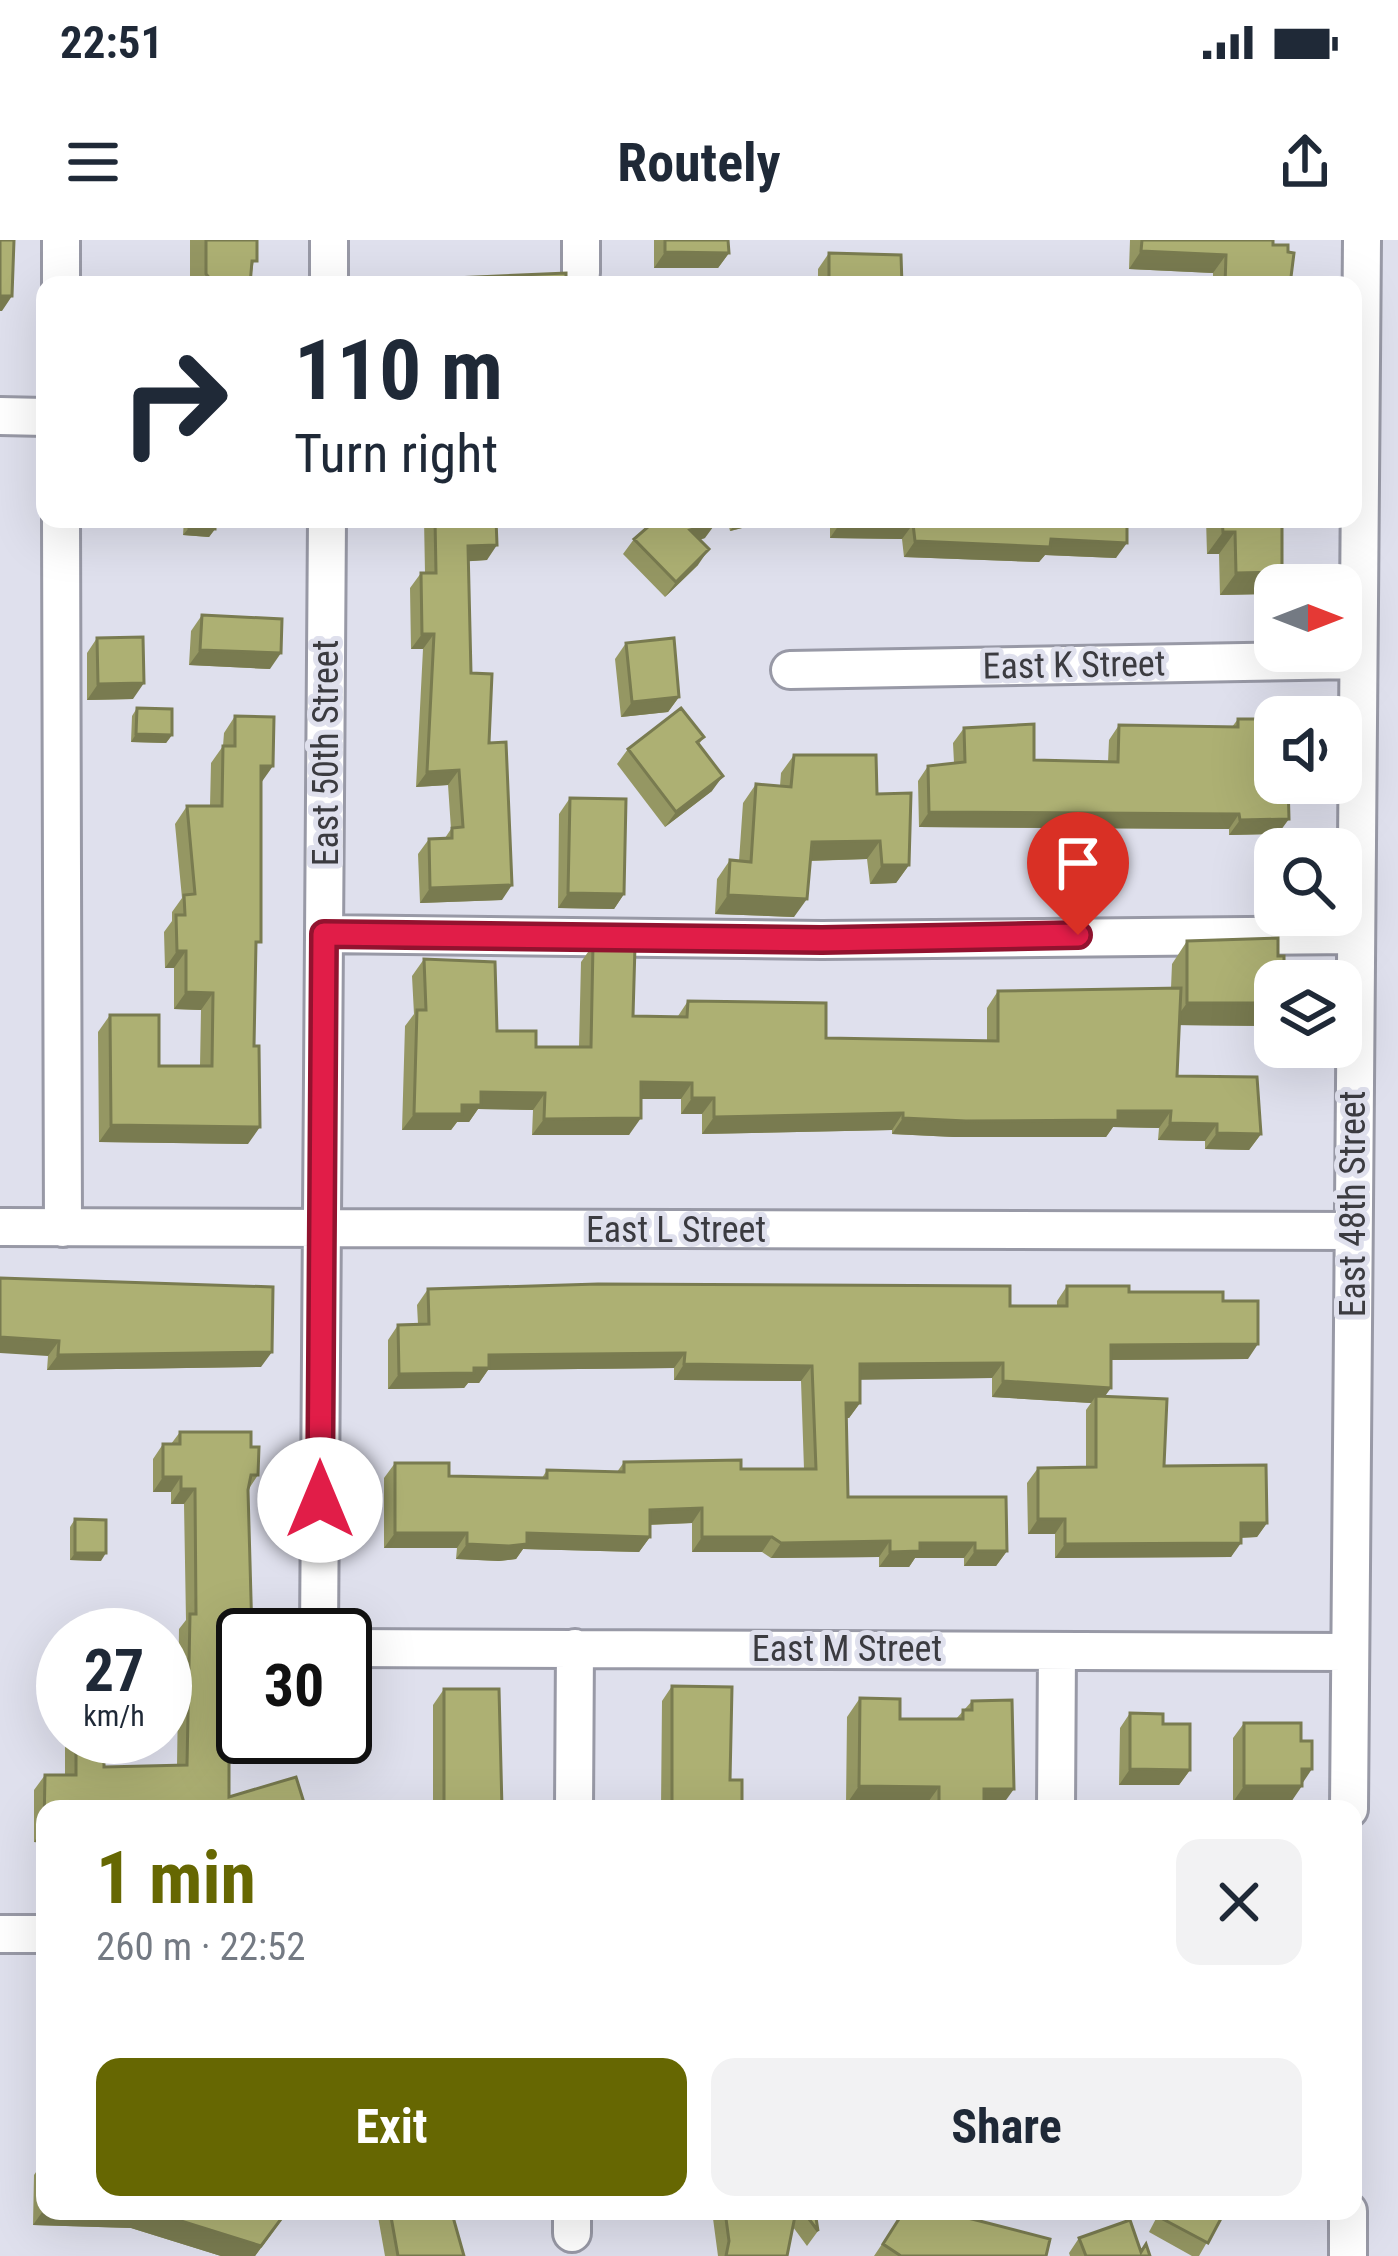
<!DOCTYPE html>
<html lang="en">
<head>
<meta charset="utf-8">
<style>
	:root { --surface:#fff; --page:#f2f2f3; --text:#1f2937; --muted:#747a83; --accent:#666702 }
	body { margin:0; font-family:"Roboto Condensed",sans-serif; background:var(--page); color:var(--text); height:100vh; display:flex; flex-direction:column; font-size:45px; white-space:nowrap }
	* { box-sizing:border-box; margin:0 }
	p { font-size:39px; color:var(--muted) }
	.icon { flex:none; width:66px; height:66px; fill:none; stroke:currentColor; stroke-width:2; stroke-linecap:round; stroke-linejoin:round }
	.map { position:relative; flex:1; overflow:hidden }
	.panel { position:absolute; left:36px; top:1560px; width:1326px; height:420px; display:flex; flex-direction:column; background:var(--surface); border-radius:24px; box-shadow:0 12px 48px #0002 }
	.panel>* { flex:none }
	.banner { position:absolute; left:36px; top:36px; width:1326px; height:252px; border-radius:24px; box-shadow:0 12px 48px #0002; background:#fff; color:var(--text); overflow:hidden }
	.needle { width:78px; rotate:90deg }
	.buttons { position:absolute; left:1254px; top:324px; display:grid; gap:24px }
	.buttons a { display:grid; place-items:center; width:108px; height:108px; border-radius:24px; background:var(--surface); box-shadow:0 12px 48px #0002; font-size:60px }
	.speed { position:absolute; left:36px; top:1368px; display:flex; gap:24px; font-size:60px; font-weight:700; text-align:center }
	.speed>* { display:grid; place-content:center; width:156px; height:156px; border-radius:50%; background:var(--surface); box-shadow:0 12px 48px #0002; line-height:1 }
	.speed small { font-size:30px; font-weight:400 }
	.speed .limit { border:6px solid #111; border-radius:18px; background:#fff; color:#111 }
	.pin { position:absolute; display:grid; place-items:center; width:102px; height:102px; color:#fff; margin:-123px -51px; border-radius:50% 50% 50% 0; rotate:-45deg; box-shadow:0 0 12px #0007 }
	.pin .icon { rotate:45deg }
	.me { position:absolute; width:132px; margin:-66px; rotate:0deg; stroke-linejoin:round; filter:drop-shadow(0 0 9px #0008) }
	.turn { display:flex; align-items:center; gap:42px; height:252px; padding:0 60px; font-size:54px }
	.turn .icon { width:156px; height:156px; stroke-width:2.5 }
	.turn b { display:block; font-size:84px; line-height:102px }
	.round { display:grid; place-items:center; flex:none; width:126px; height:126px; border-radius:24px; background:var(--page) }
	.overview { display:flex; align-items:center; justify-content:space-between; height:204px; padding:0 60px }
	h1 { font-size:72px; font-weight:700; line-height:90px; color:var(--accent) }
	.cta { display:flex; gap:24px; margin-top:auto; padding:24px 60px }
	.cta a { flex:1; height:138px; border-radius:24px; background:var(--accent); color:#fff; font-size:48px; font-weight:700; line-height:138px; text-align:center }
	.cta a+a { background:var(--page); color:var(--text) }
	.status { display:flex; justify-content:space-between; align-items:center; height:84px; padding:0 60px; background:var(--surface); direction:ltr }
	.status svg { height:33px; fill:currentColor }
	header { display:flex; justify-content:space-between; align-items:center; height:156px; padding:0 60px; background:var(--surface); font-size:54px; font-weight:700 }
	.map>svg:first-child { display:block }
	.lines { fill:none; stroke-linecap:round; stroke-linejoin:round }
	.minor-casing { stroke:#9899a6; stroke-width:42 }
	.minor { stroke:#fff; stroke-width:36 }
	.wall { fill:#959763 }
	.shaded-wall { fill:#797b50 }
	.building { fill:#adb073; stroke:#797b50; stroke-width:3 }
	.route-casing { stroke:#92132f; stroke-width:30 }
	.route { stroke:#e11d48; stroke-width:21 }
	.labels { text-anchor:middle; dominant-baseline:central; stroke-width:10; stroke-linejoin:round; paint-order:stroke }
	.street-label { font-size:36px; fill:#3b3b40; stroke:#dfe0ed }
</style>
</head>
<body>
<div class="status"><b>22:51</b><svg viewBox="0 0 49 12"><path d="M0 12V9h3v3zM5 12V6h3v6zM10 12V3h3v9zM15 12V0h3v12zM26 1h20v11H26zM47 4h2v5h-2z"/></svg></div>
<header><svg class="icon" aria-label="menu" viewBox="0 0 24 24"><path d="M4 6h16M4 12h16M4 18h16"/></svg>Routely<svg class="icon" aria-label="share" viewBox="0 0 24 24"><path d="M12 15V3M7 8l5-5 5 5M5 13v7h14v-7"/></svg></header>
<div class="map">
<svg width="1398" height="2016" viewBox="0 0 1398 2016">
	<rect width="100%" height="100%" fill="#dfe0ed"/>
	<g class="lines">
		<g class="minor-casing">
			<path id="minor" d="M581,33V0
				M61,45V0
				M329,45V0
				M0,176L45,177
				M61,279L63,988
				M790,430L1357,420
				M324,694L822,700L1355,695
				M0,987L1352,991
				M319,1395L327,279
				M345,1408L1349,1412
				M574,1569L575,1408
				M1056,1569L1057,1411
				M1349,1569L1362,0
				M0,1694H45
				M572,1993V1971
				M1348,2016V1971"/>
		</g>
		<use href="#minor" class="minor"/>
	</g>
	<path class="wall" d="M190,0H257L250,45H190Z
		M654,0H728L729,13L718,28H654Z
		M1130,0H1273V5L1290,45H1213V33L1129,29Z
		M829,13L902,45H818V29Z
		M184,279H215V289L209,297L183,295Z
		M424,279H496L487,320L469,321L471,433L489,503L502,660L420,663L418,614L429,599L445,598L451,589L448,545L416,547L423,409H411L410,348L421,333H425Z
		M727,279H778L730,291Z
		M830,279H1127L1116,318L1045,315L1039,322L904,317L902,299L830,298Z
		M1206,279H1282V332L1267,354L1220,355L1219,314H1207Z
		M705,298L700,300L698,325L665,357L623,314L634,299Z
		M202,375L270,429L189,425L191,391Z
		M97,398L133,459L87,460V413Z
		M626,403L679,457L668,472L621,477L615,419Z
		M137,468L172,495L166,503L131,502L132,476Z
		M235,476L261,543L248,904L99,902L98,792L110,775L159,826H200L201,770L174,769V728H165L164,692L172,681V672L182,658L175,584L187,566H210L211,523L223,506L224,493Z
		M1238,479L1267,518L1278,594L1229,595V589L919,587L918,541L928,526L954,523L953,503L964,488L1034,520L1108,522L1109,500L1119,485L1232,487Z
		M704,497L699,504L712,551L665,587L617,524L628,509Z
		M794,515L877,554L909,625L896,643L870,644L867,619L810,621L794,677L715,674L717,639L730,620L739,621L743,563L756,544L780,546L781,533Z
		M570,558L624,654L614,669L558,668L559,574Z
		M1187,701L1275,741V776L1268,786L1179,785L1177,836L1261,894L1249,910L1205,909V901L1158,900L1159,888L1113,887L1106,897H954L892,894V890L702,894V874H681V859H641L629,895H532L533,870L478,869L469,882H457L451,890H402L405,786L414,774L412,736L424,719L497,791L536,807H579L581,722L593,705L633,776H678L688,761L826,798L987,801V768L998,751L1171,748L1172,724Z
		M0,1038L261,1127L47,1130L48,1116Z
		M1067,1046L1223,1061L1248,1119L1111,1120L1105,1156L1164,1226L1267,1283L1257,1297L1241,1298L1231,1317L1055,1318V1294H1028L1027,1243L1038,1228L1086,1227V1170L1091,1163L992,1157V1138L860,1139V1163L849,1178H846L848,1257L1007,1311L996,1326H964V1318H915L909,1327H879V1317L771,1318L762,1312H692V1283L650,1285V1297L639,1312L523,1309L516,1319L499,1321L456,1319L457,1308H384V1238L395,1223L449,1236L542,1238L547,1230L617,1232L624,1222L741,1229H804L801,1141L674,1140V1128L488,1130L479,1143H468L464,1148L388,1149V1100L398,1085L418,1084L417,1065L428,1049L1057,1066V1061Z
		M180,1192L251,1207L258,1235L248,1250L245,1501H229V1557L306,1569H45V1603L34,1602V1550L45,1535H65V1497H104V1527L177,1526L179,1389L186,1380L184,1264H171V1252H153V1219L163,1204H171Z
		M75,1279L101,1321L70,1320V1287Z
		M672,1446L730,1540L742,1569H661L662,1461Z
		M444,1449L502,1569H433V1465Z
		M860,1458L900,1479H956L972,1461L1001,1567L926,1569V1565H846L847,1477Z
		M1130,1473L1163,1484L1190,1530L1179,1545H1119L1120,1488Z
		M1244,1483L1302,1543L1291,1562H1233V1498Z
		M45,1774V1847L38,1848L36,1786Z
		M45,1919V1971H288L255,2016H221L131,1988L33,1985L34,1935Z
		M377,1971H457L454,1981L464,2016H385Z
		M712,1971H815L818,1991L807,2006L793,1987L787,2016H718Z
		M904,1971L972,1979L1046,2016H874Z
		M1160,1971H1225L1199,2016H1192L1149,1992Z
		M1079,1998L1141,2011L1146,2004L1150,2016H1070L1069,2013Z"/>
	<path class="shaded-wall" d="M1141,11L1226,15L1213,33L1129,29Z
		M665,12L729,13L718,28H654Z
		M0,56H12L2,71H0Z
		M739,279H778L730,291Z
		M841,282L913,284L902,299L830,298Z
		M716,283L705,298L679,305L690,290Z
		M189,288L215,289L209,297L183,295Z
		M1223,292H1235L1219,314H1207Z
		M1051,299L1127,303L1116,318L1045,315L1039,322L904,317L915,301Z
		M497,305L487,320L458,322L468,306Z
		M709,309L698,325L665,357L676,342Z
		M1282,332L1267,354L1220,355L1236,333Z
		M422,394H434L423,409H411Z
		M200,410L281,413L270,429L189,425Z
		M144,443L133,459L87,460L98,444Z
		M679,457L668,472L621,477L632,462Z
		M136,494L172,495L166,503L131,502Z
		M261,526H273L261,543Z
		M459,530L448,545L416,547L427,532Z
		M723,536L712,551L665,587L676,572Z
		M929,572L1239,574L1229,589L919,587Z
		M1289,579L1278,594L1229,595L1240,580Z
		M880,601L867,619L799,621L812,602Z
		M882,625H909L896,643L870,644Z
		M512,645L502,660L420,663L430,648Z
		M568,653L624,654L614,669L558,668Z
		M728,655L807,659L794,677L715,674Z
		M177,711H186L174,728H165Z
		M186,752L213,753L201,770L174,769Z
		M1187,763H1275V776L1268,786L1171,785Z
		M641,842L692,843L681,859H629Z
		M481,852L545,853L533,870L478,869L469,882H457L451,890H402L414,874L462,865Z
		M692,858H714L702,874H681Z
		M1118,871H1171L1159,888L1113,887L1106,897H954L892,894L903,878Z
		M903,873L892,890L702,894L714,877Z
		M641,878L629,895H532L544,879Z
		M1170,883L1217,884L1205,901L1158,900Z
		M111,885L260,887L248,904L99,902Z
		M1217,893L1261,894L1249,910L1205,909Z
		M0,1097L59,1101L48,1116L0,1113Z
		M1258,1104L1248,1119L1100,1120L1111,1105Z
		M272,1112L261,1127L47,1130L58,1115Z
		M685,1113L674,1128L488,1130L479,1143H468L464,1148L388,1149L399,1134L489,1115Z
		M1003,1123L992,1138L849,1140L860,1124Z
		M684,1124L812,1126L801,1141L674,1140Z
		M1003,1141L1111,1148L1100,1163L1096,1156L1091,1163L992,1157Z
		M846,1163H860L849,1178H835Z
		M163,1237H181L171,1252H153Z
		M181,1249H195L184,1264H171Z
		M702,1268L692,1283L639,1285L650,1270Z
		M1038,1279H1065L1055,1294H1028Z
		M1241,1283H1267L1257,1297L1231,1298Z
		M395,1293H467L457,1308H384Z
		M527,1293L650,1297L639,1312L523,1309L516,1319L499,1321L456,1319L467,1304Z
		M702,1297H772L762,1312H692Z
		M890,1301L879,1317L771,1318L781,1303Z
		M920,1303H975L964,1318H915L909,1327H879L890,1312Z
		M1241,1303L1231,1317L1055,1318L1065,1304Z
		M975,1311H1007L996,1326H964Z
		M75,1313H106L101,1321L70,1320Z
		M229,1486H243V1497H248L245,1501H218Z
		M1130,1529L1190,1530L1179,1545H1119Z
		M1302,1529H1312L1302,1544Z
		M859,1546L939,1547L926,1565H846Z
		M1244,1546H1302L1291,1562H1233Z
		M984,1549H1014L1001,1567L971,1568Z
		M44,1587L45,1603L34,1602Z
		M45,1968V1971H288L255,2016H221L131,1988L33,1985Z"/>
	<path class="building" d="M0,0H14L12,56H0Z
		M206,0H257V21H252L250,45H213V42L206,34Z
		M665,0H728L729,13L665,12Z
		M1142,0H1273V5H1288V12L1294,13L1290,45H1225L1226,15L1141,11Z
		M829,13L901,15L902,45H829Z
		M566,33V45H409V40Z
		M189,279H215V289L189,288Z
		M435,279H496L497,305L468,306L471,433L492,434L489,503L506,502L512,645L430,648L429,599L452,598V588L463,587L459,530L427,532L434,394H422L421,333H436Z
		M657,279H712L716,283L690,290L709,309L676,342L634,299Z
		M841,279H1127V303L1051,299L1050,307L915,301L913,284L841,282Z
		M1222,279H1282V332L1236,333L1235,292H1223Z
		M202,375L282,379L281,413L200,410Z
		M143,397L144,443L98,444L97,398Z
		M674,398L679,457L632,462L626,403Z
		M137,468L172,469V495L136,494Z
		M681,468L704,497L697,502L723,536L676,572L628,509Z
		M235,476L274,477L273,526H261V702H256L254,806H259L260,887L111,885L110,775H159V826H212L213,753L186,752V711H177L176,675H185L184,655L195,654L187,566H222L223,506H235Z
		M1238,479H1266L1267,518H1275V543H1288L1289,579L1240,580L1239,574L929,572L928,526L965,522L964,488L1034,484V520L1118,522L1119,485L1238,487Z
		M794,515H876L877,554L911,553L909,625H882L880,601L812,602L807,659L728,655L730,620L751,622L756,544L791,547Z
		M570,558L626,559L624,654L568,653Z
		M1278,698V716H1284V741H1275V763H1187V701Z
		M593,705L635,706L633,776L687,777L688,761L826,763V798L998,801V751L1181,748L1177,836L1257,837L1261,894L1217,893V884L1170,883L1171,871H1118V880L966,881L903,878V873L714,877V858H692V843L641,842V878L544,879L545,853L481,852V865H462V874H414L417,770H426L424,719L495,722L497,791H536V807H591Z
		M0,1038L273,1047L272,1112L58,1115L59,1101L0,1097Z
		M598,1044L1010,1046V1066H1067V1046H1129V1052H1223V1061H1258V1104L1111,1105V1148L1003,1141V1123L860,1124V1163H846L848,1257H1006L1007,1311H975V1303H920V1311L890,1312V1301L781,1303L772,1297H702V1268L650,1270V1297L527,1293V1304L509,1306L467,1304V1293H395V1223H449V1236L547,1238V1230L624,1232V1222L741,1220V1229H816L812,1126L684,1124L685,1113L489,1115V1128H474V1133L399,1134L398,1085L429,1084L428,1049Z
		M1096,1156L1167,1159L1164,1226L1266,1225L1267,1283H1241V1303L1065,1304V1279H1038V1228L1096,1227Z
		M180,1192H251V1207H259L258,1235H251L248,1250L252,1395H243V1486H229V1557L296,1537L306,1569H45L44,1587L45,1535H76V1497H104V1527L187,1525L190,1374H196L195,1249H181V1237H163V1204H180Z
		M75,1279L106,1280V1313H75Z
		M672,1446L732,1447L730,1540H742V1569H672Z
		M444,1449H499L502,1569H444Z
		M860,1458L900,1459V1479H963V1470H972V1461L1012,1460L1014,1549H984V1569H939V1547L859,1546Z
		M1130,1473L1163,1474V1484H1190V1530L1130,1529Z
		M1244,1483H1301V1501H1312V1529H1302V1546H1244Z
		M149,1971H287L261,2006Z
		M390,1971H457L458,1976L453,1977L464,2016H398Z
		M725,1971H796L787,2016H726L729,2001Z
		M803,1971H815L818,1991Z
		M904,1971H978L972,1979L1050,1999L1046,2016H901L883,2004Z
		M1163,1971H1225L1208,2003L1159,1977Z
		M1130,1980L1141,2012L1146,2004L1150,2016H1086L1079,1998Z"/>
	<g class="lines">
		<g class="route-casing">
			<path id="route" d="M320,1260L324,694L822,700L1078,695"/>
		</g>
		<use href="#route" class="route"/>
	</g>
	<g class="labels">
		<g class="street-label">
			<text transform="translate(1074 425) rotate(-1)">East K Street</text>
			<text transform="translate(326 513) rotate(-90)">East 50th Street</text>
			<text transform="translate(1353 964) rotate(-90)">East 48th Street</text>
			<text x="676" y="990">East L Street</text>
			<text x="847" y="1409">East M Street</text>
		</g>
	</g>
</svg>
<div class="buttons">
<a><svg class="needle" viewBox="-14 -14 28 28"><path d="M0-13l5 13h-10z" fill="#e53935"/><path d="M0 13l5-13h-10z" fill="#747a83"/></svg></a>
<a><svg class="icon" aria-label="sound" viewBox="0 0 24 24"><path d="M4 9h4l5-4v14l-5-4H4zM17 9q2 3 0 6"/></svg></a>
<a><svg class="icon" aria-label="search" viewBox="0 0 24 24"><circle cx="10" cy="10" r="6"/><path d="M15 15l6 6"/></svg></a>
<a><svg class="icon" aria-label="layers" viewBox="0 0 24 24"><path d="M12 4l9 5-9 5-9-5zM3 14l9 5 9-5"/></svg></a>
</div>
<div class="speed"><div>27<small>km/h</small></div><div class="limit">30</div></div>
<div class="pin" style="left:1078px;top:695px;background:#d93025"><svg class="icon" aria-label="arrive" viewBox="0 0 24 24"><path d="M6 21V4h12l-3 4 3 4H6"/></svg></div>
<svg class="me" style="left:320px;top:1260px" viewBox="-20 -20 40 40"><circle r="19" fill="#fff"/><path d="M0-13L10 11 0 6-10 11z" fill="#e11d48"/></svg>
<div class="banner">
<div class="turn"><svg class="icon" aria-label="right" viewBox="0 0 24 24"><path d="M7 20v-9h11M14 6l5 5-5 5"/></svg><div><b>110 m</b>Turn right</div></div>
</div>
<section class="panel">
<div class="overview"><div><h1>1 min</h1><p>260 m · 22:52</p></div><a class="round"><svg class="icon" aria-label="close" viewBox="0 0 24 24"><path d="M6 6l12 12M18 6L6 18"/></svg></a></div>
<div class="cta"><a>Exit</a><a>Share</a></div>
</section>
</div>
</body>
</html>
